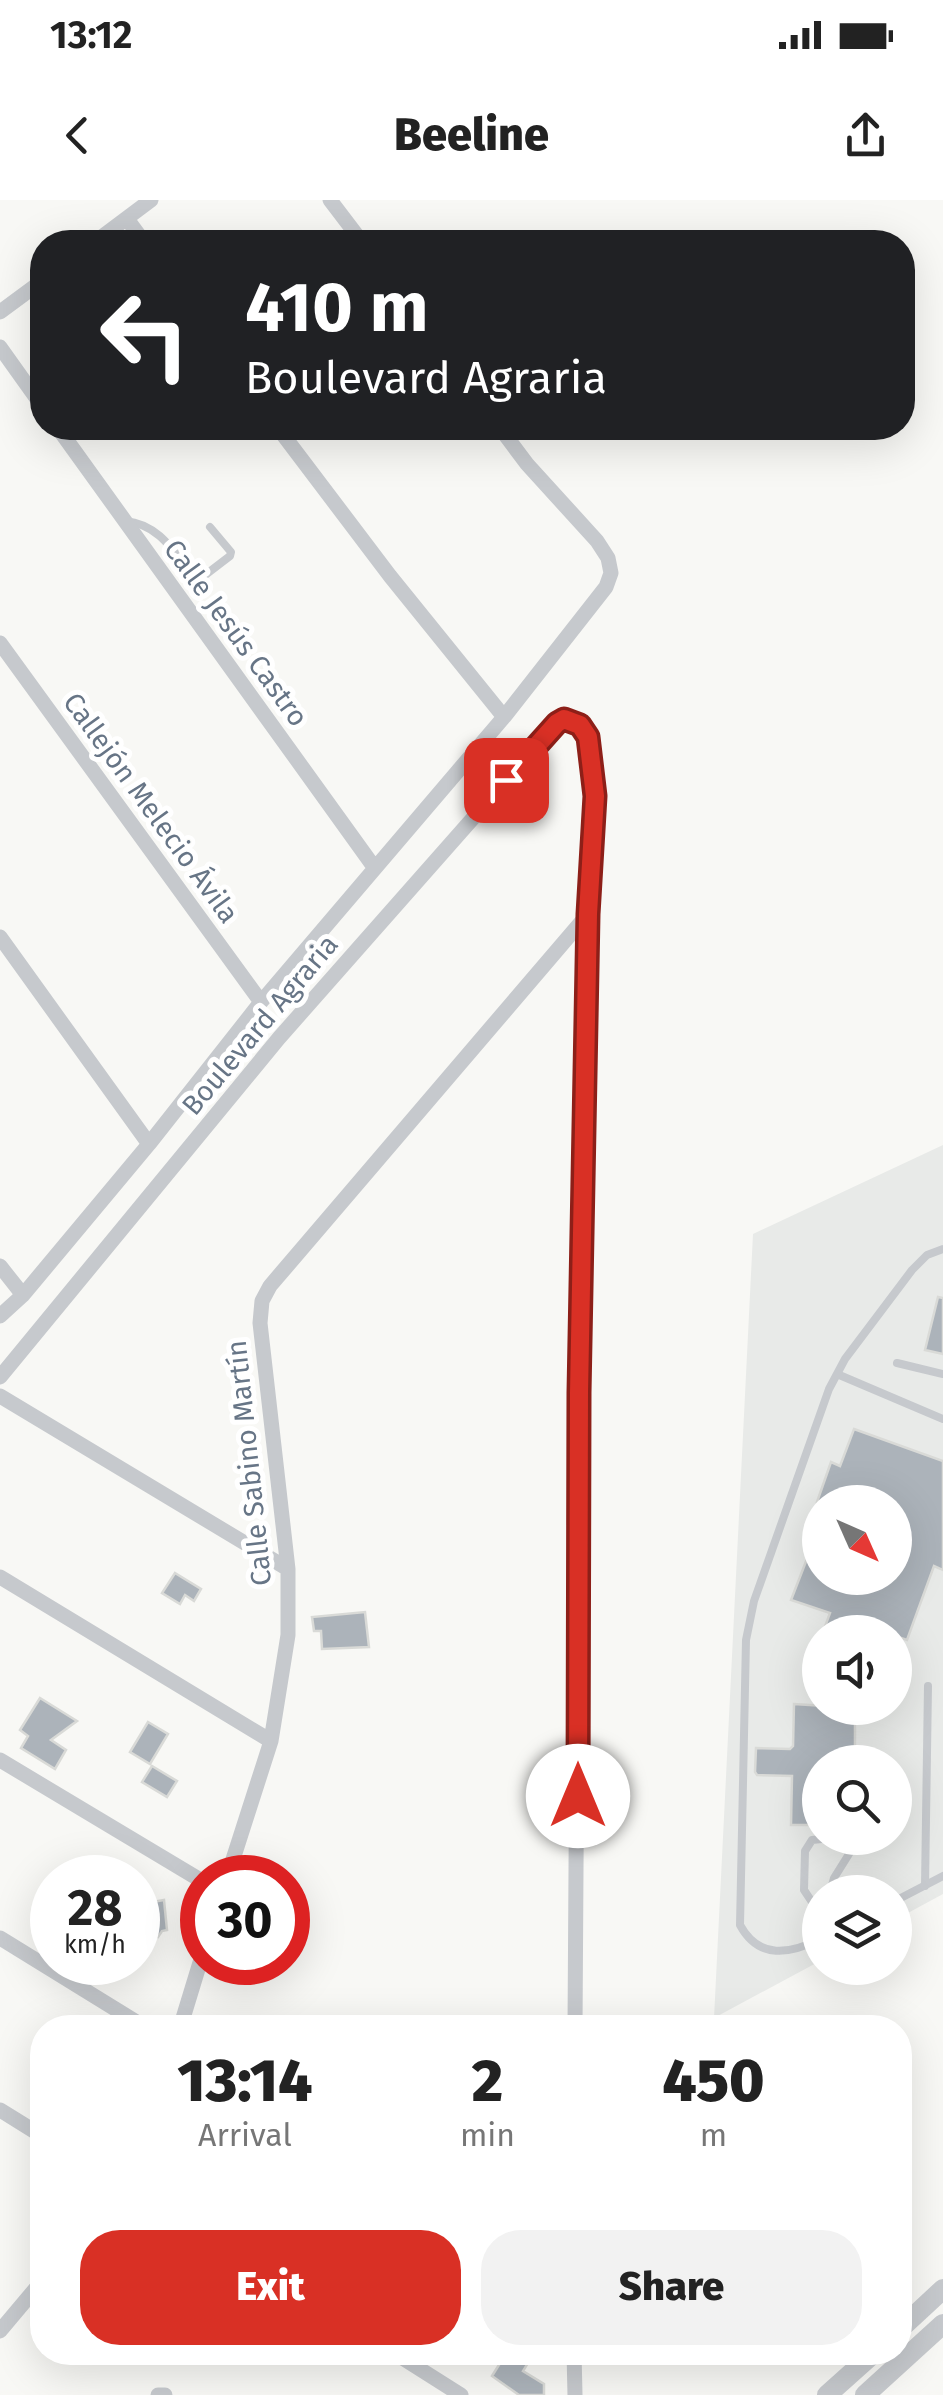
<!DOCTYPE html>
<html lang="en">
<head>
<meta charset="utf-8">
<style>
	:root { --surface:#fff; --page:#f2f2f2; --text:#222; --muted:#767676; --accent:#d93025 }
	body { margin:0; font-family:"Fira Sans",sans-serif; background:var(--page); color:var(--text); height:100vh; display:flex; flex-direction:column; font-size:38px; white-space:nowrap }
	* { box-sizing:border-box; margin:0 }
	p { font-size:32px; color:var(--muted) }
	.icon { flex:none; width:55px; height:55px; fill:none; stroke:currentColor; stroke-width:2; stroke-linecap:round; stroke-linejoin:round }
	.map { position:relative; flex:1; overflow:hidden }
	.sheet { position:absolute; left:30px; top:1815px; width:882px; height:350px; display:flex; flex-direction:column; background:var(--surface); border-radius:40px; box-shadow:0 10px 40px #0002 }
	.sheet>* { flex:none }
	.hud { position:absolute; left:30px; top:30px; width:885px; height:210px; border-radius:40px; box-shadow:0 10px 40px #0002; background:#202124; color:#fff; overflow:hidden }
	.needle { width:65px; rotate:135deg }
	.buttons { position:absolute; left:802px; top:1285px; display:grid; gap:20px }
	.buttons a { display:grid; place-items:center; width:110px; height:110px; border-radius:50%; background:var(--surface); box-shadow:0 10px 40px #0002; font-size:50px }
	.speed { position:absolute; left:30px; top:1655px; display:flex; gap:20px; font-size:50px; font-weight:700; text-align:center }
	.speed>* { display:grid; place-content:center; width:130px; height:130px; border-radius:50%; background:var(--surface); box-shadow:0 10px 40px #0002; line-height:1 }
	.speed small { font-size:25px; font-weight:400 }
	.speed .limit { border:15px solid #d22; background:#fff; color:#111 }
	.pin { position:absolute; display:grid; place-items:center; width:85px; height:85px; color:#fff; margin:-42px; border-radius:20px; box-shadow:0 5px 15px #0006 }
	.me { position:absolute; width:110px; margin:-55px; rotate:0deg; stroke-linejoin:round; filter:drop-shadow(0 0 8px #0008) }
	.turn { display:flex; align-items:center; gap:35px; height:210px; padding:0 50px; font-size:45px }
	.turn .icon { width:130px; height:130px; stroke-width:2.5 }
	.turn b { display:block; font-size:70px; line-height:85px }
	.eta { display:flex; justify-content:space-evenly; align-items:center; height:170px; text-align:center }
	.eta b { font-size:60px; font-weight:800; line-height:70px }
	.cta { display:flex; gap:20px; margin-top:auto; padding:20px 50px }
	.cta a { flex:1; height:115px; border-radius:40px; background:var(--accent); color:#fff; font-size:40px; font-weight:800; line-height:115px; text-align:center }
	.cta a+a { background:var(--page); color:var(--text) }
	.status { display:flex; justify-content:space-between; align-items:center; height:70px; padding:0 50px; background:var(--surface); direction:ltr }
	.status svg { height:28px; fill:currentColor }
	header { display:flex; justify-content:space-between; align-items:center; height:130px; padding:0 50px; background:var(--surface); font-size:45px; font-weight:800 }
	.map>svg:first-child { display:block }
	.built { fill:#e8eae8; fill-rule:evenodd }
	.building { fill:#acb3ba; stroke:#d9dad7; stroke-width:2.5 }
	.lines { fill:none; stroke-linecap:round; stroke-linejoin:round }
	.service { stroke:#c6c9cd; stroke-width:8 }
	.minor { stroke:#c6c9cd; stroke-width:15 }
	.tertiary { stroke:#c6c9cd; stroke-width:20 }
	.route-casing { stroke:#8d1f18; stroke-width:25 }
	.route { stroke:#d93025; stroke-width:18 }
	.labels { text-anchor:middle; dominant-baseline:central; stroke-width:10; stroke-linejoin:round; paint-order:stroke }
	.street-label { font-size:28px; fill:#677586; stroke:#fff }
</style>
</head>
<body>
<div class="status"><b>13:12</b><svg viewBox="0 0 49 12"><path d="M0 12V9h3v3zM5 12V6h3v6zM10 12V3h3v9zM15 12V0h3v12zM26 1h20v11H26zM47 4h2v5h-2z"/></svg></div>
<header><svg class="icon" aria-label="back" viewBox="0 0 24 24"><path d="M15 5l-7 7 7 7"/></svg>Beeline<svg class="icon" aria-label="share" viewBox="0 0 24 24"><path d="M12 15V3M7 8l5-5 5 5M5 13v7h14v-7"/></svg></header>
<div class="map">
<svg width="943" height="2195" viewBox="0 0 943 2195">
	<rect width="100%" height="100%" fill="#f8f8f5"/>
	<path class="built" d="M943,945V1694L895,1720V1692H820V1761L714,1818L753,1034ZM820,1302H895V1378H820ZM820,1432H895V1508H820ZM820,1562H895V1638H820Z"/>
	<path class="building" d="M938,1097L943,1098V1154L925,1150Z
		M854,1229L943,1261V1370L934,1366L907,1440L895,1436V1432H823L830,1413L791,1400L819,1328L820,1378H895V1302H817L831,1262L840,1266Z
		M175,1373L201,1389L194,1401L185,1395L180,1404L162,1393Z
		M365,1412L369,1447L322,1449L321,1431H314L312,1417Z
		M40,1498L77,1521L51,1540L66,1550L55,1569L21,1548L28,1536L20,1530Z
		M794,1504L855,1508V1547L864,1548V1562H820V1625H791L792,1576L757,1575L755,1572L756,1548L790,1549L793,1546Z
		M148,1522L168,1534L150,1564L130,1552Z
		M152,1566L177,1581L167,1597L142,1582Z
		M164,1700L167,1730L162,1731L158,1737L142,1727L141,1704Z
		M507,2152L528,2163L523,2171L544,2184V2195H519L492,2176Z"/>
	<g class="lines">
		<path class="service" d="M125,321C159,324 174,352 194,377L200,379L230,356L231,352L210,327
			M897,1163L943,1174
			M837,1174L943,1219
			M925,1686L928,1486
			M830,1692L834,1678L849,1654L846,1642L838,1638
			M895,1701L943,1676
			M820,1714L804,1690L805,1651L812,1640L831,1638
			M820,1739C790,1754 759,1760 740,1725L746,1440L754,1401L829,1189L845,1159L912,1070L927,1055L943,1049"/>
		<path class="minor" d="M330,0L362,42
			M127,19L144,42
			M95,42L151,0
			M0,112L42,81
			M0,147L42,206
			M58,228L374,667
			M278,228L390,376L504,517
			M0,443L261,802
			M0,737L149,944
			M0,1066L23,1095
			M0,1116L23,1095L149,944L261,802L504,517L606,387L611,373L608,358L597,341L527,264L500,228
			M0,1177L279,838L557,523L564,519L580,525L588,537L595,596L588,714L579,1193L575,1828
			M0,1196L288,1369
			M0,1377L271,1541
			M0,1560L202,1681
			M227,1678L271,1541L288,1435V1369L260,1123L262,1101L270,1086L588,714
			M0,1738L146,1828
			M180,1828L202,1756
			M0,1910L42,1936
			M0,2131L42,2081
			M393,2152L461,2195
			M574,2152L575,2195
			M158,2195H165"/>
		<path class="tertiary" d="M900,2129L943,2089
			M827,2195L875,2152
			M865,2195L943,2124"/>
	</g>
	<g class="lines">
		<g class="route-casing">
			<path id="route" d="M506,580L557,523L564,519L580,525L588,537L595,596L588,714L579,1193L578,1596"/>
		</g>
		<use href="#route" class="route"/>
	</g>
	<g class="labels">
		<g class="street-label">
			<text transform="translate(236 433) rotate(54)">Calle Jesús Castro</text>
			<text transform="translate(151 608) rotate(54)">Callejón Melecio Ávila</text>
			<text transform="translate(260 825) rotate(-50)">Boulevard Agraria</text>
			<text transform="translate(249 1263) rotate(-96)">Calle Sabino Martín</text>
		</g>
	</g>
</svg>
<div class="buttons">
<a><svg class="needle" viewBox="-14 -14 28 28"><path d="M0-13l5 13h-10z" fill="#e53935"/><path d="M0 13l5-13h-10z" fill="#767676"/></svg></a>
<a><svg class="icon" aria-label="sound" viewBox="0 0 24 24"><path d="M4 9h4l5-4v14l-5-4H4zM17 9q2 3 0 6"/></svg></a>
<a><svg class="icon" aria-label="search" viewBox="0 0 24 24"><circle cx="10" cy="10" r="6"/><path d="M15 15l6 6"/></svg></a>
<a><svg class="icon" aria-label="layers" viewBox="0 0 24 24"><path d="M12 4l9 5-9 5-9-5zM3 14l9 5 9-5"/></svg></a>
</div>
<div class="speed"><div>28<small>km/h</small></div><div class="limit">30</div></div>
<div class="pin" style="left:506px;top:580px;background:#d93025"><svg class="icon" aria-label="arrive" viewBox="0 0 24 24"><path d="M6 21V4h12l-3 4 3 4H6"/></svg></div>
<svg class="me" style="left:578px;top:1596px" viewBox="-20 -20 40 40"><circle r="19" fill="#fff"/><path d="M0-13L10 11 0 6-10 11z" fill="#d93025"/></svg>
<div class="hud">
<div class="turn"><svg class="icon" aria-label="left" viewBox="0 0 24 24"><path d="M17 20v-9H6M10 6l-5 5 5 5"/></svg><div><b>410 m</b>Boulevard Agraria</div></div>
</div>
<section class="sheet">
<div class="eta">
<div><b>13:14</b><p>Arrival</p></div>
<div><b>2</b><p>min</p></div>
<div><b>450</b><p>m</p></div>
</div>
<div class="cta"><a>Exit</a><a>Share</a></div>
</section>
</div>
</body>
</html>
